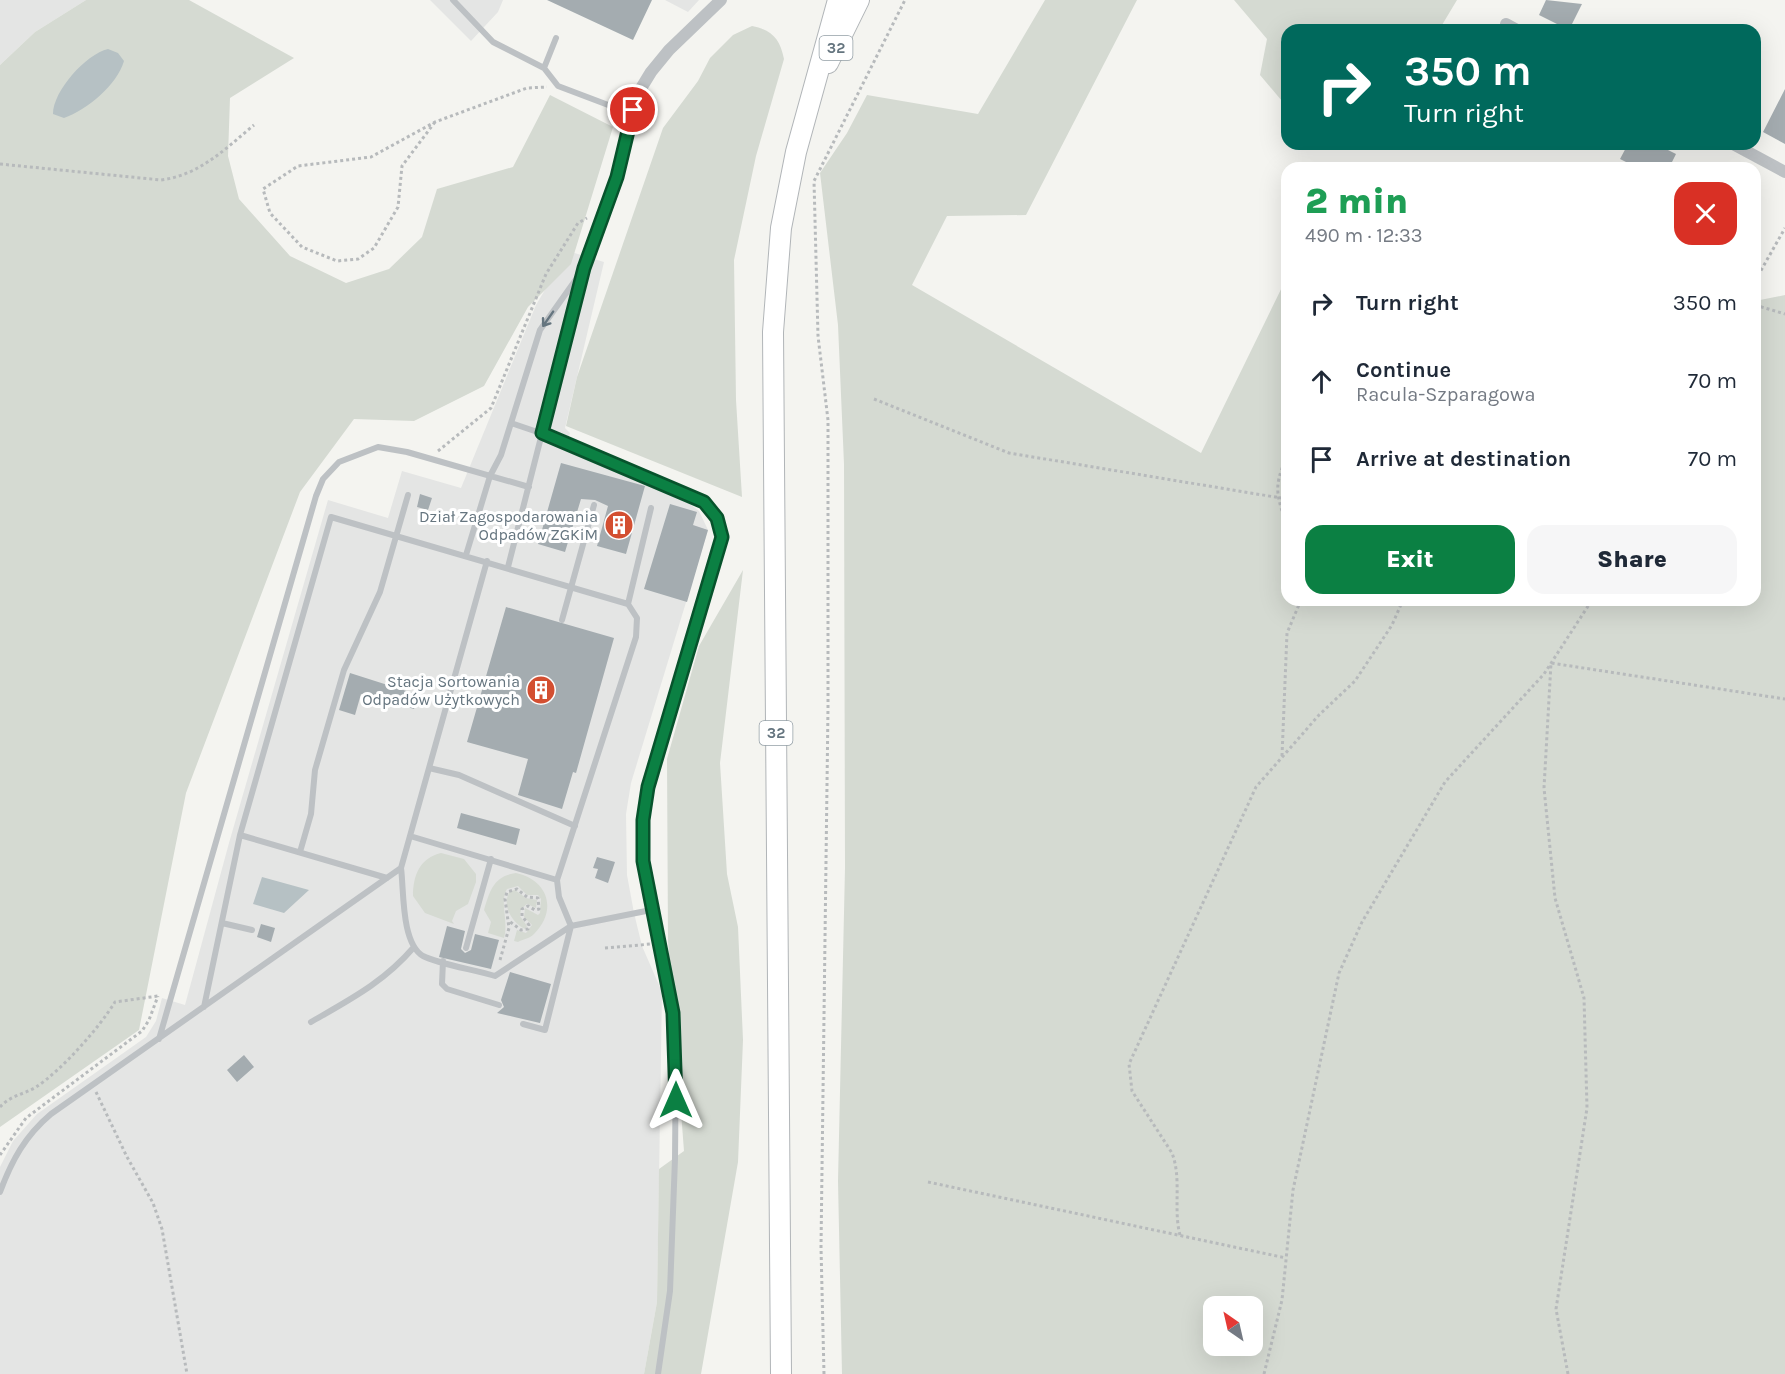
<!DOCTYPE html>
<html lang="en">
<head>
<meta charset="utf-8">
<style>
	:root { --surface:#fff; --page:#f6f6f7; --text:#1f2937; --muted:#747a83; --accent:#0b8043 }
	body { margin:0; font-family:Karla,sans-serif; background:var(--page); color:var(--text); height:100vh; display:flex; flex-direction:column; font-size:22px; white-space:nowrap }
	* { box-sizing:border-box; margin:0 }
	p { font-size:20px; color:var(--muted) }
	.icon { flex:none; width:33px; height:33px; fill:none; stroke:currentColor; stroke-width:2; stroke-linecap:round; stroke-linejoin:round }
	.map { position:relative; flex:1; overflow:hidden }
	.drawer { position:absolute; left:1281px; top:162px; width:480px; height:444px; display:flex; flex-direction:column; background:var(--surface); border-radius:18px; box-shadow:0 6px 24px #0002 }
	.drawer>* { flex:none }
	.top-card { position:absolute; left:1281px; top:24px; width:480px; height:126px; border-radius:18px; box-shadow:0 6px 24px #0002; background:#00695c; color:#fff; overflow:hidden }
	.needle { width:39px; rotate:326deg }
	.tools { position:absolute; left:1203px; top:1296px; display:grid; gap:12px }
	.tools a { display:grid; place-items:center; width:60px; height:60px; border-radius:12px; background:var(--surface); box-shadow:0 6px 24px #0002; font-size:30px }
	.pin { position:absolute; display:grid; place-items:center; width:51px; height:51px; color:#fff; margin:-26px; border:3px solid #fff; border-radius:50%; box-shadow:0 2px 6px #0007 }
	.me { position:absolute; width:66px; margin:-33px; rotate:0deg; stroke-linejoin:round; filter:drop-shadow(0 0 4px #0008) }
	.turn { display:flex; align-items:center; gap:21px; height:126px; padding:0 24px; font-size:27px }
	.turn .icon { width:78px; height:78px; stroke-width:2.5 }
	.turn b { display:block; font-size:42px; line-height:51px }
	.round { display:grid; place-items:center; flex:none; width:63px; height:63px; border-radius:18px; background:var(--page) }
	.summary { display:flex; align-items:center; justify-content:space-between; height:102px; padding:0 24px }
	h1 { font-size:36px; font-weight:800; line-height:45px; color:#1e9e55 }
	.button { display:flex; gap:12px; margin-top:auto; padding:12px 24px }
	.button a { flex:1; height:69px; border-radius:18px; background:var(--accent); color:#fff; font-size:24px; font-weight:800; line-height:69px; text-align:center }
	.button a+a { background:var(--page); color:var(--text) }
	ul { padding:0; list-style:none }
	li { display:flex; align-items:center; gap:18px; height:78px; padding:0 24px }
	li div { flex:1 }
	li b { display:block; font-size:22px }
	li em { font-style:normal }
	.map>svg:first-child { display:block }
	.built { fill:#e4e5e4 }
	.green { fill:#d5dad2; fill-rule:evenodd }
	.water { fill:#b6c1c4 }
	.building { fill:#a4acb0 }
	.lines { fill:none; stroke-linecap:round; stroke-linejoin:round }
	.primary-casing { stroke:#b1b5b8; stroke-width:22 }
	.path { stroke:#b7babc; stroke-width:3; stroke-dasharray:3 3; stroke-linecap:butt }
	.service { stroke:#bdc1c4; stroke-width:6 }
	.minor { stroke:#bdc1c4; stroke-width:12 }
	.primary { stroke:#fff; stroke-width:20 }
	.oneway { stroke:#65757f }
	.route-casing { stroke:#07532c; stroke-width:15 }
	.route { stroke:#0b8043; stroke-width:10 }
	.labels { text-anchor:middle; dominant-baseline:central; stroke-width:6; stroke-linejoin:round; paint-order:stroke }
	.shield { fill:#fff; stroke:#939ea5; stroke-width:1.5 }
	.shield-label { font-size:15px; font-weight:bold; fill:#65757f }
	.poi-label { font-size:16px; fill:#65757f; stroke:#fff; text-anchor:end }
</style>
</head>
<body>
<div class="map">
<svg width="1785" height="1374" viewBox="0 0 1785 1374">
	<rect width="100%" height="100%" fill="#f4f4f0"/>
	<path class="built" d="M0,0H86L35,32L0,65Z
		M430,0H503L498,12L471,41Z
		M665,0H699L688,12Z
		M568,251L604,262L565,428L570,433L564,450L687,502L699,511L708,530L631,783L626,814L627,875L634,913L642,946L662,992L657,1302L644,1374H0V1167L13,1141L37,1114L146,1037L156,1021L162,998L185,1005L229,843L328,500L388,518L402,471L461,488L536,305Z"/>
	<path class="green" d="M86,0H189L294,58L230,98L228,156L239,199L290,256L346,283L389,269L422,237L437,189L513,167L550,95L613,127L571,264L528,307L484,386L414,421L354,419L300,492L186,793L139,1030L0,1127V65L35,32Z
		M1045,0H1137L1026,215L947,216L912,285L1201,453L1287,277V600H1755V301L1785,295V1374H842L838,1181L845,868L844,464L838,325L820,173L847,133L867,95L978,114ZM1214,1306H1252V1346H1214Z
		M1234,0H1457L1439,30H1287V107L1260,75L1267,39Z
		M752,26C772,30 780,39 784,59L756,156L734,260L736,400L742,497L566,426L577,377L663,128L698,81L710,58L733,35Z
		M743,570L720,763L727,874L738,927L743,1040L738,1162L701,1374H644L657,1302L659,1169L684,1151L668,941L667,759L699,646Z
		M441,853L464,859L476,874V882L468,904L456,911L452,921L454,924L425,913L413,896C413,875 420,858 441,853Z
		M516,873C548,880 558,910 534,934C529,939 523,939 518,942L514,941L517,930L526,933L532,925L524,917L525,908L538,915L540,913L541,899L538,895H527L518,886L507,889C499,902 509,920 504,938L488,933L491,922L484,910C490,890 494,876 516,873Z
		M515,890L526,898L537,900L536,908L527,904L521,909L520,916L527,926L525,929C512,923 501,905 510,891Z"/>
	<path class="water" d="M108,49L118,53L124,61C117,85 87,110 64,118L53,114C53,91 86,54 108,49Z
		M262,877L309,890L284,913L253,904Z"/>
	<path class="building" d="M547,0H652L633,40Z
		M1546,0L1582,4L1569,30L1539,15Z
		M1785,89V144L1763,132Z
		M1628,144H1656L1676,154L1669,168H1638L1620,159Z
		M561,463L645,486L626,554L597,546L608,506L595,500L581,499L565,552L538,544Z
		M420,494L432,498L428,510L417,507Z
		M670,504L697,512L693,525L708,530L687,602L644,589Z
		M506,607L614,638L576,773L573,772L562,809L518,795L528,759L467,742Z
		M350,673L419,695L414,709L361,694L355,715L339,710Z
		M461,813L520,829L516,845L457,828Z
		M597,857L615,862L608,883L595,878L598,869L593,868Z
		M261,924L275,928L271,942L257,937Z
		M447,926L465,931L461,949L465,953L471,950L475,934L499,940L491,969L439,957Z
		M510,972L551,984L540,1023L497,1013L504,1007L501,1000Z
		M244,1055L254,1067L237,1082L227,1070Z"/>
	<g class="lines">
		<g class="primary-casing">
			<path id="primary" d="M828,63L859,0
				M781,1374L773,332L781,228L796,152L838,0"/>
		</g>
		<path class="path" d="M435,122L402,166L398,207L374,248L358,259L337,261L302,247L270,213L263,189L298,166L371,157L435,122L527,88L547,87
			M0,164L161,180C200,175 225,149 254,125
			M1755,281L1785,228
			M1755,305L1785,314
			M874,399L1009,453L1287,499
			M438,451L491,408L546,274L578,223L587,218
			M1287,456C1271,492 1279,495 1287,530
			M1282,756L1287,633L1301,600
			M605,948L651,944
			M500,960L509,928L505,899L507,892L517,889L527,897L538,898L539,909L535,910L528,906L522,909V916L529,925L528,929L521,930L509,921
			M96,1092L127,1157L153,1203L162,1229L187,1374
			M0,1107C11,1095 23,1095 36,1087C62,1070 99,1028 115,1002L158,996
			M0,1155L26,1118L142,1031L149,1020L158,996
			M928,1182L1286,1258
			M1180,1235C1173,1209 1182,1179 1172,1153L1132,1091L1129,1064L1256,787L1319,715L1355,681L1392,625L1403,600
			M824,1374L821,1247L828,708V420L818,336L814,181L905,0
			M1264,1374L1282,1300L1293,1190L1339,973L1362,922L1445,782L1544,674L1592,600
			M1568,1374L1556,1309L1587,1108L1584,998L1555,898L1544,788L1551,663L1785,699"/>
		<path class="service" d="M453,0L493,42L544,68
			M556,38L544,68L558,86L632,114
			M511,423L567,442L704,502L717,518L722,537L648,787L643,820V861L668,978L676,1044L675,1159L670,1291L658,1374
			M466,555L490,476L501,455L540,330L584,268L508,567
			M628,604L651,508
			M562,620L594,505
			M429,768L459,775L575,826
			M240,835L331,517L628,604L637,618L636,637L557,880L559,897L571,926L495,976C476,970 438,964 423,956C401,943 404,890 401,868
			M410,836L557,880
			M300,852L311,814L315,770L344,670L380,592L408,495
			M222,923L252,930
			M466,948L491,859
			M443,961L442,984L447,989L499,1005
			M204,1007L240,835L387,878
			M311,1022C351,999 384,982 414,947
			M523,1024L545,1030L571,926L651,910
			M159,1039L316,496L323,479L339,462L378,447L407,452L529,487
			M0,1192C12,1160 25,1136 51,1114L401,868L487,561"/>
		<path class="minor" d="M1506,24L1517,30
			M1733,144L1785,172
			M584,268L617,177L640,90L651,72L669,50L721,0"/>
		<use href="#primary" class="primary"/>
	</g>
	<defs><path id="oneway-shaft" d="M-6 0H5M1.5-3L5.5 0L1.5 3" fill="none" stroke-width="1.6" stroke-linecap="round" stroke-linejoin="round" transform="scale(1.5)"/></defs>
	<use class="oneway" href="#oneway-shaft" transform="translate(548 319) rotate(125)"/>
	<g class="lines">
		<g class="route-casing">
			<path id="route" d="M633,110L617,177L584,268L542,433L704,502L717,518L722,537L648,787L643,820V861L673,1013L676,1100"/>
		</g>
		<use href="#route" class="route"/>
	</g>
	<defs>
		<g id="building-disc" transform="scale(1.5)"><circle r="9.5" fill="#d34f31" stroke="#fff"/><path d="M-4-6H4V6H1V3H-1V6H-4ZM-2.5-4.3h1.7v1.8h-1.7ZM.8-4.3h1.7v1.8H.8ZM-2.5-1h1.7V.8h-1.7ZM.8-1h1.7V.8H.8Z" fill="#fff"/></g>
	</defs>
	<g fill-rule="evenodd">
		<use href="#building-disc" x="619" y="525"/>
		<use href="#building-disc" x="541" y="690"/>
	</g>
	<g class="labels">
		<g class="shield">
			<rect x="819.5" y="36" width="33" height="24" rx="4.5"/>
			<rect x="759.5" y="721" width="33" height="24" rx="4.5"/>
		</g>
		<g class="shield-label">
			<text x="836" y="48">32</text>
			<text x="776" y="733">32</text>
		</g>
		<g class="poi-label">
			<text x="598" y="516">Dział Zagospodarowania<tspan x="598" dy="18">Odpadów ZGKiM</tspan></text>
			<text x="520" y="681">Stacja Sortowania<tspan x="520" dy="18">Odpadów Użytkowych</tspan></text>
		</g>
	</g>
</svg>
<div class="tools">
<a><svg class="needle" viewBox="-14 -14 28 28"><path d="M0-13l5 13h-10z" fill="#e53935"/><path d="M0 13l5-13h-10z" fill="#747a83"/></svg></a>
</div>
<div class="pin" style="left:633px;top:110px;background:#d93025"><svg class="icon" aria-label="arrive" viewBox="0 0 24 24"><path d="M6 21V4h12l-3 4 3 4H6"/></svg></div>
<svg class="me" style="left:676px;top:1100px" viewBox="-20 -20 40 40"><path d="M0-17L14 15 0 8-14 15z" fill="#0b8043" stroke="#fff" stroke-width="4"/></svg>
<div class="top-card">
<div class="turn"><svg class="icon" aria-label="right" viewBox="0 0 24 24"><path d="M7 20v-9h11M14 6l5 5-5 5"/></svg><div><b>350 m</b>Turn right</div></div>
</div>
<section class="drawer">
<div class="summary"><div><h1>2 min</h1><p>490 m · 12:33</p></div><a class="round" style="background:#d93025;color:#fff"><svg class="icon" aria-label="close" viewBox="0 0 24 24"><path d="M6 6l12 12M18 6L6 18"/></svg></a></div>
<ul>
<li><svg class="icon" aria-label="right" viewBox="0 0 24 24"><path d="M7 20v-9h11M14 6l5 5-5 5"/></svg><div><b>Turn right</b></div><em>350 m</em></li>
<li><svg class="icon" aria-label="ahead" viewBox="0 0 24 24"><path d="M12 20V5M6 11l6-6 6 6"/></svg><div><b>Continue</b><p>Racula-Szparagowa</p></div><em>70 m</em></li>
<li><svg class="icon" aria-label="arrive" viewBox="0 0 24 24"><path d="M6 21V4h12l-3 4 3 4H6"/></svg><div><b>Arrive at destination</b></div><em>70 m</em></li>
</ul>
<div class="button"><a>Exit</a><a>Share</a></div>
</section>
</div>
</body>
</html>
